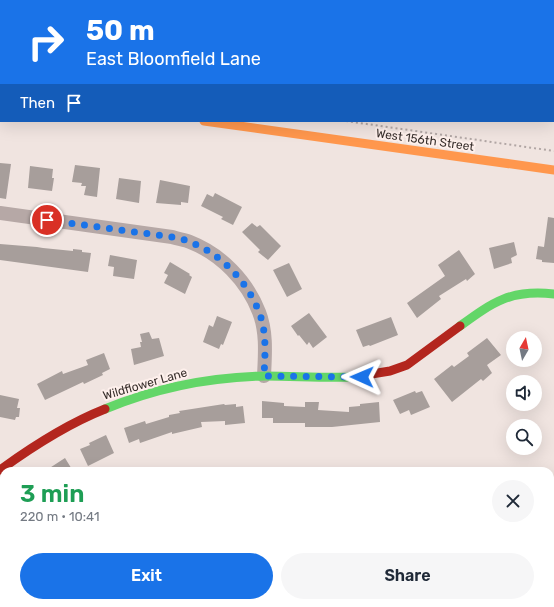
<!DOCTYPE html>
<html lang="en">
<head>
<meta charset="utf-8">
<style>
	:root { --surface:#fff; --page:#f6f6f7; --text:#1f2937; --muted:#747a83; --accent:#1a73e8 }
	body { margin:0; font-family:Rubik,sans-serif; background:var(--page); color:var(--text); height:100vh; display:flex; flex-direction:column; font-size:15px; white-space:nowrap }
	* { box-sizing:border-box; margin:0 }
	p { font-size:13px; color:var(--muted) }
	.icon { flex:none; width:22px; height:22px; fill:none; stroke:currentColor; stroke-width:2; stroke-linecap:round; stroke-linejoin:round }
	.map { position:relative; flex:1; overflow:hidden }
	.panel { position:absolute; left:0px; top:467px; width:554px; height:140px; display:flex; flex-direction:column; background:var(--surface); border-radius:12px 12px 0 0; box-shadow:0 4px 16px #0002 }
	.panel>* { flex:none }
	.hud { position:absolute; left:0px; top:0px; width:554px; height:122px; box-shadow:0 4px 16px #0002; background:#1a73e8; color:#fff; overflow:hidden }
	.needle { width:26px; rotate:9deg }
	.controls { position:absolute; left:506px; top:331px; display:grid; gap:8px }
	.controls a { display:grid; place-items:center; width:36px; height:36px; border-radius:50%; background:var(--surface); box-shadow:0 4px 16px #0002; font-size:20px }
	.pin { position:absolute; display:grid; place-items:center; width:34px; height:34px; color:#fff; margin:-17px; border:2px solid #fff; border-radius:50%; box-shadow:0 1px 4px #0007 }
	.me { position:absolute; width:44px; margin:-22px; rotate:271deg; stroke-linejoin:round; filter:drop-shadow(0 0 3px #0008) }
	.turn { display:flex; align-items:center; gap:14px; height:84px; padding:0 20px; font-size:18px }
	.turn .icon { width:52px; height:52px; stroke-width:2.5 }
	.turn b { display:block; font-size:28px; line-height:34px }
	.then { display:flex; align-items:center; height:38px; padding:0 20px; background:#0003; gap:8px; font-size:15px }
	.round { display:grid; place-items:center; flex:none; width:42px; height:42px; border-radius:21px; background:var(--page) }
	.headline { display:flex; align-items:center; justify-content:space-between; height:68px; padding:0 20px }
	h1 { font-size:24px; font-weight:600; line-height:30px; color:#1e9e55 }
	.primary-button { display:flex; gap:8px; margin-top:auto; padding:8px 20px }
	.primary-button a { flex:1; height:46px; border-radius:24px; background:var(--accent); color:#fff; font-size:16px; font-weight:600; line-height:46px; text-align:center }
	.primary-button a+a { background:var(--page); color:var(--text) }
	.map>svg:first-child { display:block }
	.building { fill:#a79e9b }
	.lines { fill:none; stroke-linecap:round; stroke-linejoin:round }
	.path { stroke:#b1a6a4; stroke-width:2; stroke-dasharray:2 3; stroke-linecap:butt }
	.street { stroke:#b6a8a6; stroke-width:14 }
	.fast { stroke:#63d668; stroke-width:9 }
	.slow { stroke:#ff974d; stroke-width:9 }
	.jam { stroke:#b3261e; stroke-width:9 }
	.route { stroke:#1a73e8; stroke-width:7; stroke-dasharray:0 12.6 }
	.labels { text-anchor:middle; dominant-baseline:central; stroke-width:4; stroke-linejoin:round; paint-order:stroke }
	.street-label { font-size:12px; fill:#382f2c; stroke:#fef0ec }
</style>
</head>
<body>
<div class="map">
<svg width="554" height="607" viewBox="0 0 554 607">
	<rect width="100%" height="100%" fill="#f0e4e0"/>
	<path class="building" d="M0,163L11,164L6,199L0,198Z
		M75,165L100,168L97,197L84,195L86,186H81L82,183L72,182Z
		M30,166L53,169L52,178H54L52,191L28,188Z
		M119,178L141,181L139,203L116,199Z
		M160,180L190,186L188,203L181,202V205L156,203Z
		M215,193L242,207L233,225L221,219L223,217L201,206L207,194L213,197Z
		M548,217L554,218V263L542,262V260L536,259L538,246L544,247Z
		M252,223L257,227L260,225L281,246L268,260L258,252L260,250L242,232Z
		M514,242L517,255L511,258L512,263L494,269L489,248Z
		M0,244L37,247L43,248L73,251V249L82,250V252L91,253L88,272L0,260Z
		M459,250L475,274L467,281L466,279L439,296L441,299L417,318L407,303L445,276L438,265Z
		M110,255L137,260L134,279L113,276L114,267L108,266Z
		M170,262L190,274L189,275L192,277L185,294L164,283L168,275L164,273Z
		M289,263L302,289L287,297L273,270Z
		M309,313L327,337L313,348L309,342L307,345L299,335L298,336L291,326Z
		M217,316L232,322L223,345L221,344L219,349L203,342L209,325L213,327Z
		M391,317L398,335L370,346L369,345L363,347L356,330Z
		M149,332L152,339L159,338L164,356L134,365L131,349L141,347L140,342H142L140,334Z
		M487,338L501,355L487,365L492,373L483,381L481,379L452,402L434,379L452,365L454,367L469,356L467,353Z
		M104,353L110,369L102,373L103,375L84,384L83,382L45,400L37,384L62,371L63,374L88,365L86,360Z
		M415,391L416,393L422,391L430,407L411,415L409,410L400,414L393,400Z
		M0,395L19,399L17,408H20L19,417H16L15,420L0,417Z
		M262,401L284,403V406L305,407V402H319L318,410L349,412V407L360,406V404L379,402L380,422L332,427H305V423H273V418H262Z
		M224,404L225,405L236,404V407L243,406L245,423L225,425V421L201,422L202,427L172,434V432L140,443L139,439L129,443L124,428L145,421L146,424L169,417V415L180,413L179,411Z
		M106,435L114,453L88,466L80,449L90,445L89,443Z
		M65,458L73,471H45Z"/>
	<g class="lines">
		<path class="path" d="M0,72L1,73
			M346,121L554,151"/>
		<path class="street" d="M467,0L468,1
			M553,40H554
			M0,213L172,237C178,239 185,240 190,242C221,254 247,281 259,312C267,332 265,355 264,376
			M550,556L554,547
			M317,607C344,604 368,602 394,607
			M512,607L515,603"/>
		<path class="fast" d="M0,93H1
			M460,326C493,302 511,289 554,294
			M105,409C156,388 210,377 265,376C294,376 323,378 353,377"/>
		<path class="slow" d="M204,121L554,170"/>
		<path class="jam" d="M353,377L390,371L407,365L460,326
			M0,470C33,446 67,424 105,409"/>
	</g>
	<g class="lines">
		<path class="route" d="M47,220L172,237C178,239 185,239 190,242C221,254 247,281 259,312C267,332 265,355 264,376L362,377"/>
	</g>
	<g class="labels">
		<g class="street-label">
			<text transform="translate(425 140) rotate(8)">West 156th Street</text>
			<text transform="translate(145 384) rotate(-16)">Wildflower Lane</text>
		</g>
	</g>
</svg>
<div class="controls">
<a><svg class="needle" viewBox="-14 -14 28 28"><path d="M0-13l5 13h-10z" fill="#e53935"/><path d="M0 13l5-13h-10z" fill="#747a83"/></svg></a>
<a><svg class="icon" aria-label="sound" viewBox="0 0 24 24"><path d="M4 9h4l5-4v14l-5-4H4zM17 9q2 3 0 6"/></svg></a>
<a><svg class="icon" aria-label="search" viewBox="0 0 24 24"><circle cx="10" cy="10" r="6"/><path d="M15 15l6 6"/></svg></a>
</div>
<div class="pin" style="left:47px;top:220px;background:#d93025"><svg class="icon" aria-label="arrive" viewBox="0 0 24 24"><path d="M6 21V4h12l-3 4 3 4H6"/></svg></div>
<svg class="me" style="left:362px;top:377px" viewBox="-20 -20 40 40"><path d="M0-17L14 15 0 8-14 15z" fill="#1a73e8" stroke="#fff" stroke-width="4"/></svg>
<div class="hud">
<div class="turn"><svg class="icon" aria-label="right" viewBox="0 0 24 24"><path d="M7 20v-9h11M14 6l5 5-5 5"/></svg><div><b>50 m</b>East Bloomfield Lane</div></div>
<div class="then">Then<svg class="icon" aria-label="arrive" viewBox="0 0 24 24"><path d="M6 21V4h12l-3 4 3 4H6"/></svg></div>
</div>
<section class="panel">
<div class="headline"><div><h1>3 min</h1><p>220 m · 10:41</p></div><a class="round"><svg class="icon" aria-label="close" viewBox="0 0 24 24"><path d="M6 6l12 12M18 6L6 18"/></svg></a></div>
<div class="primary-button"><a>Exit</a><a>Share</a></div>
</section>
</div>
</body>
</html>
